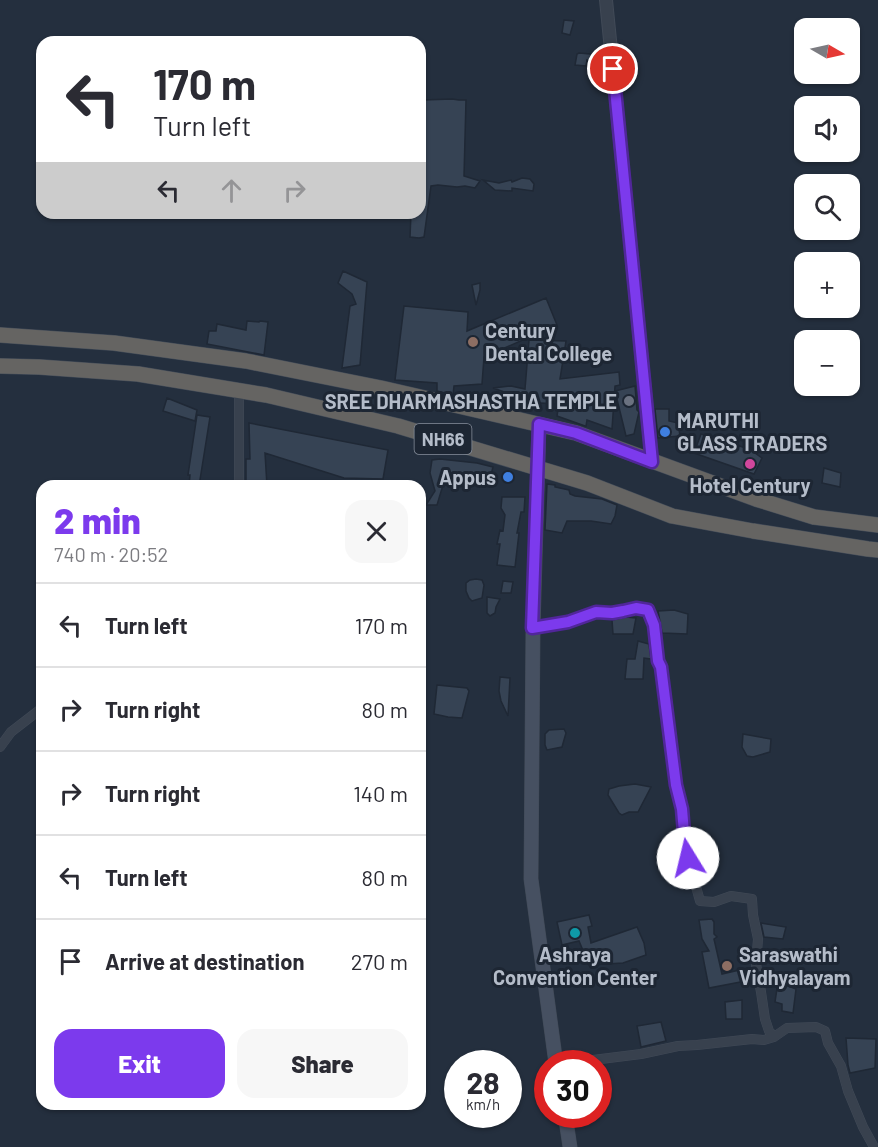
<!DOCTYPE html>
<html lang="en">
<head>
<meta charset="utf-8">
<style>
	:root { --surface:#fff; --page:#f7f7f7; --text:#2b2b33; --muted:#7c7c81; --line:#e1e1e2; --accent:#7c3aed }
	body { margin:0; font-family:Barlow,sans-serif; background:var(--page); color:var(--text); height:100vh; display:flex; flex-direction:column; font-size:22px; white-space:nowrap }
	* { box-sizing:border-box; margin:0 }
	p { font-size:20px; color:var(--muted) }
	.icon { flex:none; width:33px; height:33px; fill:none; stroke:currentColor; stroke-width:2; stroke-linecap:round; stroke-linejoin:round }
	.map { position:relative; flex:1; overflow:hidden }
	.side { position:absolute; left:36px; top:480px; width:390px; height:630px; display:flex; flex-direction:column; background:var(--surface); border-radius:18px; box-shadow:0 2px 4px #0004 }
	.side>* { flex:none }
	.guide { position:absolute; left:36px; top:36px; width:390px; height:183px; border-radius:18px; box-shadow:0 2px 4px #0004; background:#fff; color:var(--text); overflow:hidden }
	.needle { width:39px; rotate:99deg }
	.buttons { position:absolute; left:794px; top:18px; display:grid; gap:12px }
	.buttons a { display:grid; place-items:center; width:66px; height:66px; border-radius:12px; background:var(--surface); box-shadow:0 2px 4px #0004; font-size:30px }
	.speed { position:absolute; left:444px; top:1050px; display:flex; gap:12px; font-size:30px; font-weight:700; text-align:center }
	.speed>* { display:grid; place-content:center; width:78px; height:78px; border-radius:50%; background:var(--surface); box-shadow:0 2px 4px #0004; line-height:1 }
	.speed small { font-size:15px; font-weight:400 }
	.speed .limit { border:9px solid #d22; background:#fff; color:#111 }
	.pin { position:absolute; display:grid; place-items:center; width:51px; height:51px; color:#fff; margin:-26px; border:3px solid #fff; border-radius:50%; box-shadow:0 2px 6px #0007 }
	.me { position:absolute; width:66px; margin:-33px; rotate:351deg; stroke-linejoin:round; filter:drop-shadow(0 0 4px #0008) }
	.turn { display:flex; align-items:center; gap:21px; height:126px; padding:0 18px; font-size:27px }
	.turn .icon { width:78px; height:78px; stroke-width:2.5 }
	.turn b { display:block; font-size:42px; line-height:51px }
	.lanes { display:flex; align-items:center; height:57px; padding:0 18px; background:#0003; justify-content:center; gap:30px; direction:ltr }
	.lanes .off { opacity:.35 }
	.round { display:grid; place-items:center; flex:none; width:63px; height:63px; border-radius:18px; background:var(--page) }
	.overview { display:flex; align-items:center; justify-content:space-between; height:102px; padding:0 18px }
	h1 { font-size:36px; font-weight:800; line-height:45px; color:var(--accent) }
	.primary-button { display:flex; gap:12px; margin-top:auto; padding:12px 18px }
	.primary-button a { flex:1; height:69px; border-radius:18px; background:var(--accent); color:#fff; font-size:24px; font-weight:800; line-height:69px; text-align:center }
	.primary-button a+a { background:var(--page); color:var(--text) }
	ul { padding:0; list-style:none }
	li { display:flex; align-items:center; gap:18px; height:84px; padding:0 18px; border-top:2px solid var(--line) }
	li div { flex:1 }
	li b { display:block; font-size:22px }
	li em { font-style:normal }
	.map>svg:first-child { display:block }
	.building { fill:#364354; stroke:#1f2835; stroke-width:1.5 }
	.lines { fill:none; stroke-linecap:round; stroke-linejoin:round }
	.minor-casing { stroke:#414a57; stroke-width:10 }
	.tertiary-casing { stroke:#414a57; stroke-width:14 }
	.secondary-casing { stroke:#414a57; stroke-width:15 }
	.trunk-casing { stroke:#434c59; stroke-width:16 }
	.minor { stroke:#38414e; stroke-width:9 }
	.tertiary { stroke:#38414e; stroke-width:12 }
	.secondary { stroke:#465061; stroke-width:14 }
	.trunk { stroke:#656462; stroke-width:15 }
	.route-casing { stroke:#51269a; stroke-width:15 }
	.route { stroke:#7c3aed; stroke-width:10 }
	.education-dot { fill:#8d6e63; stroke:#1d2633; stroke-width:2 }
	.worship-dot { fill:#6b7280; stroke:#1d2633; stroke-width:2 }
	.shop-dot { fill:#3f7fe0; stroke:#1d2633; stroke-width:2 }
	.hotel-dot { fill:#d1479c; stroke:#1d2633; stroke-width:2 }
	.culture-dot { fill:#0f9aa8; stroke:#1d2633; stroke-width:2 }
	.labels { text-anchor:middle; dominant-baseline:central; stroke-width:6; stroke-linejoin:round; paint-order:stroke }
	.shield { fill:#1d2633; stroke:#878f9c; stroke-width:1.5 }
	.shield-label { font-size:18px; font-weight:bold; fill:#b4bcc9 }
	.poi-label { font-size:20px; font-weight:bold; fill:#b4bcc9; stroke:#1d2633; text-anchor:start }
</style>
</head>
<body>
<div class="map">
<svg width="878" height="1147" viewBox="0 0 878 1147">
	<rect width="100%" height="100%" fill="#242f3e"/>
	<path class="building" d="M564,20L574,21L570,35L562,33Z
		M579,53L602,55L601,63L587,60L586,66L575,65L577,54Z
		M452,99L459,100H466L464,176L480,181L475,188L465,186L457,187L438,185L431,186L424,237L419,238L410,237L411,213H420V104L423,100Z
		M522,178L530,179L534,184L533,191L512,188V191L495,190L483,180L499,183L511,180L512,182Z
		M343,271L367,282L360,365L342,368L350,306L356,304L352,294L338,283Z
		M480,283V290L476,305L472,285Z
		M546,298L557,325L484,357L482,384L454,386L453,395L437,391V383L395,380L404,306L468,312L467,331Z
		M247,321L259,322L260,321L268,322L264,355L207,344L209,331H216L217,324L246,330Z
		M529,340L566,341L560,379L619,372L620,385L615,386L612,429L587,420L586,426H585L557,416L559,404L520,402L518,397L493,388L511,386L525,389Z
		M635,386L637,410L639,412L634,434L626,436L615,391Z
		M167,398L197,410L195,421L163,411Z
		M655,409H669V421L678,423L680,436L658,438Z
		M197,415L210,417L199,486H189L190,475H188Z
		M249,423L388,450L383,479L344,478L265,453L267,486H246V459H250Z
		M701,434L749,449L762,458L754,474L694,453Z
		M440,459L477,463L493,467L489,483L470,485H443L437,505H426L435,491L430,473L432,460Z
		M824,468L841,473L840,487L822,483Z
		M547,484L555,485V487L569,490L570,494L575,496L602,499L617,505L615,516L611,524L591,521H567L562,533L545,530Z
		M502,497H525L524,512H521L517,533H519L515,567L497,565L500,544H497L500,530L503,531L505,515L501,508Z
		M476,579L482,580L484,585L482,598L472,601L469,598L466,591V583L470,580Z
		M503,581L513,582L511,593H501Z
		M487,597L500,599L496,607L495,613L490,616L487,613Z
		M674,610L688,614L687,634L662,633L658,611Z
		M626,617L636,618L633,634H613L612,620Z
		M638,641L649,644L651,659L644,658L643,679H625L627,659H635Z
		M500,677L510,678L508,716L501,701L499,691Z
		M437,685L467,688L469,691L462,718L448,717L434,714Z
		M564,729L566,733L562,747L547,750L545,745V734L549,730Z
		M743,734L771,739L770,752L753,757L747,756L742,747Z
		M635,784L651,787L638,812H629L622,815L619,813L608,795L609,789L619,786Z
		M589,915L592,926L588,927L591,943L637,927L644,943L646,955L623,963L589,965L579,941L562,945L557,922Z
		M712,919L714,922V934L717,937L714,939L722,974L748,968L751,980L709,988L702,952L709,951L702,939L699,920Z
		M761,923L786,927L783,939L764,937Z
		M778,982L796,989L793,1013L782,1011V1004L775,1002Z
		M742,1000V1019H726L725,1002Z
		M661,1022L666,1041L641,1047L637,1026Z
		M846,1038L876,1039L875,1068L850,1073L848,1065Z"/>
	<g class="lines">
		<g class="minor-casing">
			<path id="minor" d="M239,486V390
				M533,628L568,622L596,612L612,613L623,611L636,608L648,610L654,625L658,661L661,667L677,785L682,809L684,833L688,858L700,901L714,902L731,896L752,899L753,915L758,939L756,964L761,992L765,1019L769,1031L774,1037
				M0,747L11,732L42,708
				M580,1064L593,1060L641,1054L678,1046L697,1045L752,1039L764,1040L774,1037L787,1028L816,1027L825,1031L828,1043L841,1066L848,1091L863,1127L874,1147"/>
		</g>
		<g class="tertiary-casing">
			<path id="tertiary" d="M606,0L652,462"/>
		</g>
		<g class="secondary-casing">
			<path id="secondary" d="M539,424L533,628L531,879L556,1064
				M565,1114L570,1147"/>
		</g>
		<g class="trunk-casing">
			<path id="trunk" d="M0,335L114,343L246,361L381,388L576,433L756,499L814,517L878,525
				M0,366L39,367L138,374L266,395L398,426L587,483L672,516L753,531L868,549L878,550"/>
		</g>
		<use href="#minor" class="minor"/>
		<use href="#tertiary" class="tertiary"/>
		<use href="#secondary" class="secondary"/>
		<use href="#trunk" class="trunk"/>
	</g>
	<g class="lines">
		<g class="route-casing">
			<path id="route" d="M613,69L652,462L576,433L539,424L532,628L568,622L596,612L612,613L623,611L636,608L648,610L654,625L658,661L661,667L676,785L682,809L684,833L688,858"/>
		</g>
		<use href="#route" class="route"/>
	</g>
	<g class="education-dot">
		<circle cx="473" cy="342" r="6"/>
		<circle cx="727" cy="966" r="6"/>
	</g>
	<circle class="worship-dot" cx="629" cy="401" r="6"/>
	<g class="shop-dot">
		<circle cx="665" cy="432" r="6"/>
		<circle cx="508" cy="477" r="6"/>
	</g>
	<circle class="hotel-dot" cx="750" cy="464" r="6"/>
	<circle class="culture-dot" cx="575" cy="933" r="6"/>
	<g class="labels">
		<rect class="shield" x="414.5" y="424" width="57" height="30" rx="4.5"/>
		<g class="shield-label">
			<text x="443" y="439">NH66</text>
		</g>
		<g class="poi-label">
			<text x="485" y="330">Century<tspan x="485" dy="23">Dental College</tspan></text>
			<text x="617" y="401" text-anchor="end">SREE DHARMASHASTHA TEMPLE</text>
			<text x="677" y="420">MARUTHI<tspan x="677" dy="23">GLASS TRADERS</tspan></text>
			<text x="496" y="477" text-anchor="end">Appus</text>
			<text x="750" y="485" text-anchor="middle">Hotel Century</text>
			<text x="575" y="954" text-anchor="middle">Ashraya<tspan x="575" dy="23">Convention Center</tspan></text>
			<text x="739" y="954">Saraswathi<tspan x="739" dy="23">Vidhyalayam</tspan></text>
		</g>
	</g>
</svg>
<div class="buttons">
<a><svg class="needle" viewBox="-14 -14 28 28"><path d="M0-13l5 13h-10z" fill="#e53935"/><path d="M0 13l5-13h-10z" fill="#7c7c81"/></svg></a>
<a><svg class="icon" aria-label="sound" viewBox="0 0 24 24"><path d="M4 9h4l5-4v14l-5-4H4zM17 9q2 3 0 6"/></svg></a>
<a><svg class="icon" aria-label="search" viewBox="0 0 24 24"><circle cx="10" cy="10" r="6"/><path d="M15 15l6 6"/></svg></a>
<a>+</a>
<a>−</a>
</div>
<div class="speed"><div>28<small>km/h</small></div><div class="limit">30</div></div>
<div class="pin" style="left:613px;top:69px;background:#d93025"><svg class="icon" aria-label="arrive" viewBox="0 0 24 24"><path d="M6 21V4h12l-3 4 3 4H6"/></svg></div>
<svg class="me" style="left:688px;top:858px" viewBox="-20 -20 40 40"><circle r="19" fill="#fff"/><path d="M0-13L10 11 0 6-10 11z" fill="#7c3aed"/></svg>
<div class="guide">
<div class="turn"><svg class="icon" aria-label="left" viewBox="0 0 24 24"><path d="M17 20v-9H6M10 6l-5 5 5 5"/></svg><div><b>170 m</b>Turn left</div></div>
<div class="lanes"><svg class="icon" aria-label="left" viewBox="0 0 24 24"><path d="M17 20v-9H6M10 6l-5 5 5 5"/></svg><svg class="icon off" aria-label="ahead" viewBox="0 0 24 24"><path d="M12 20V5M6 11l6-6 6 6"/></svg><svg class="icon off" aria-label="right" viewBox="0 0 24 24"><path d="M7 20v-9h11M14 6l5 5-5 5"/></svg></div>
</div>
<section class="side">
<div class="overview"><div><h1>2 min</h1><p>740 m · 20:52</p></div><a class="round"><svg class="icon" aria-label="close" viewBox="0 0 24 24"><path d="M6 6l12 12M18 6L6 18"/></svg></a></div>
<ul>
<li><svg class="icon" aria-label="left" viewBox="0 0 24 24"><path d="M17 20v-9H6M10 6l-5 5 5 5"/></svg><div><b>Turn left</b></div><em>170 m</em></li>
<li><svg class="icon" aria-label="right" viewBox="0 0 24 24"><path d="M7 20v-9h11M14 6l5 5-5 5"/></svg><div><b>Turn right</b></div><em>80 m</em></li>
<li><svg class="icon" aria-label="right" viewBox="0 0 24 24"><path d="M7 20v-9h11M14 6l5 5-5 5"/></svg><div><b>Turn right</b></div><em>140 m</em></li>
<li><svg class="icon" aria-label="left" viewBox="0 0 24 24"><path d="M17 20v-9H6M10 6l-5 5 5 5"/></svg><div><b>Turn left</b></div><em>80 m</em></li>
<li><svg class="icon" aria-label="arrive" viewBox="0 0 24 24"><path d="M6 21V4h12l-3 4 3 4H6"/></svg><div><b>Arrive at destination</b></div><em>270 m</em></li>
</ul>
<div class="primary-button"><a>Exit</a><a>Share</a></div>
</section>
</div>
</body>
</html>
